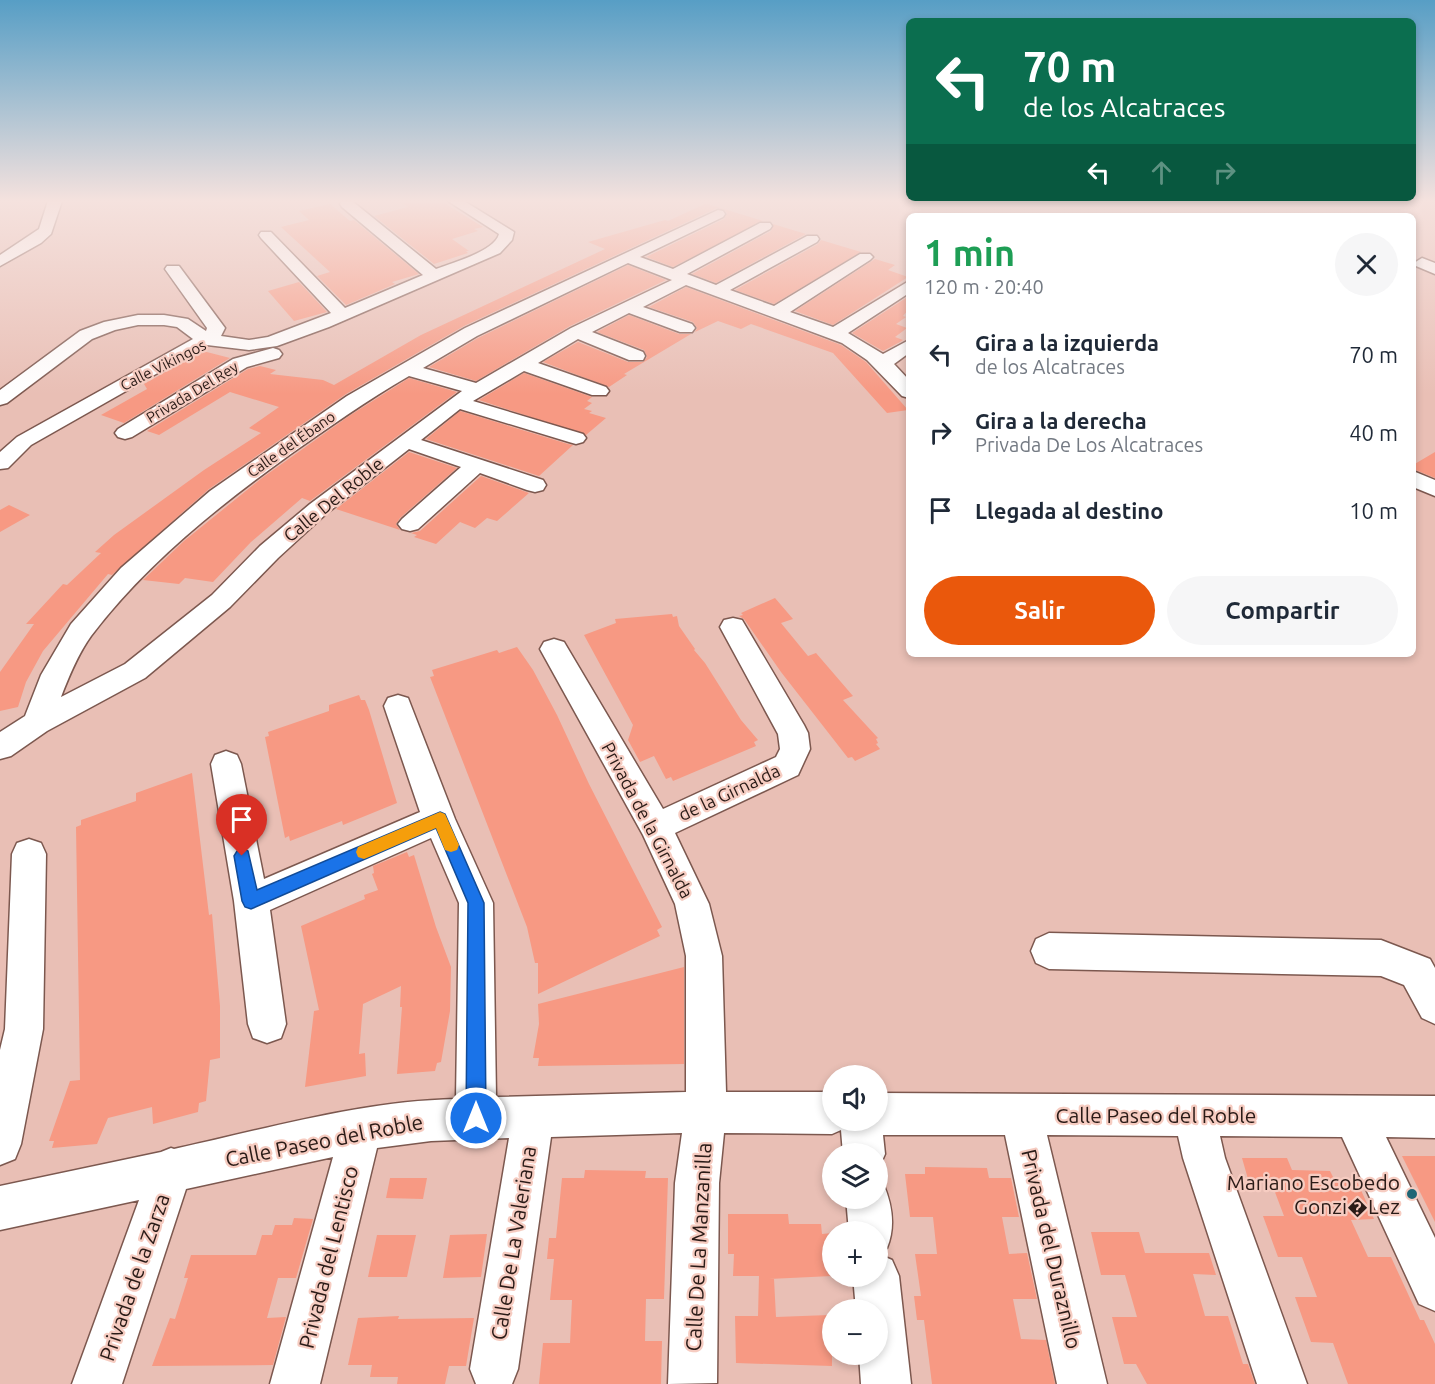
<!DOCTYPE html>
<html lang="es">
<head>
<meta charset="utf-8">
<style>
	:root { --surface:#fff; --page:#f6f6f7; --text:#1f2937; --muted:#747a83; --accent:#ea580c }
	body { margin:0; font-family:Ubuntu,sans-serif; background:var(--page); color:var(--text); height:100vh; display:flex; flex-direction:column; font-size:22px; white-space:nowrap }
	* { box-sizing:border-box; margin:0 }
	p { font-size:20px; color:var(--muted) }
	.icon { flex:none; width:33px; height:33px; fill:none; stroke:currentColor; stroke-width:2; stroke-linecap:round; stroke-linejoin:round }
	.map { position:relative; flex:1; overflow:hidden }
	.details { position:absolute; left:906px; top:213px; width:510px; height:444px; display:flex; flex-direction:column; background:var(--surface); border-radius:9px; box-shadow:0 3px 9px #0003 }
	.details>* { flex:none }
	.guide { position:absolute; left:906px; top:18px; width:510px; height:183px; border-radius:9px; box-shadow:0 3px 9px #0003; background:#0b6e4f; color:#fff; overflow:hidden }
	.tools { position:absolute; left:822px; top:1065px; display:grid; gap:12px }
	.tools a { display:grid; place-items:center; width:66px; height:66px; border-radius:50%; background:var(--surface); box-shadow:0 3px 9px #0003; font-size:30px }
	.pin { position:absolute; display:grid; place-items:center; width:51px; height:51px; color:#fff; margin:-62px -26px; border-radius:50% 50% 50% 0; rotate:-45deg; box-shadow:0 0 6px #0007 }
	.pin .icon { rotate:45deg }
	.me { position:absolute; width:66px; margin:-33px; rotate:0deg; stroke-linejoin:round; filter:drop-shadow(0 0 4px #0008) }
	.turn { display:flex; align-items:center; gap:21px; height:126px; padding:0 18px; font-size:27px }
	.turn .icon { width:78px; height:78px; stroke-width:2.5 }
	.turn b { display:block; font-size:42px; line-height:51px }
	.lanes { display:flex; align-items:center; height:57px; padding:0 18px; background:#0003; justify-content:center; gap:30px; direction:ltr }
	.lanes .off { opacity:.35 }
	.round { display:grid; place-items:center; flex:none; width:63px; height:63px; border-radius:32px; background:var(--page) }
	.headline { display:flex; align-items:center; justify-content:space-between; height:102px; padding:0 18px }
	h1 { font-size:36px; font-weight:700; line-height:45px; color:#1e9e55 }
	.primary-button { display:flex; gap:12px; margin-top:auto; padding:12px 18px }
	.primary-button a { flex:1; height:69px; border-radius:36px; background:var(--accent); color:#fff; font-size:24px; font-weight:700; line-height:69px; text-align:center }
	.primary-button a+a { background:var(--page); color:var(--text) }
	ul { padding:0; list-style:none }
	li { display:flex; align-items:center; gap:18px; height:78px; padding:0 18px }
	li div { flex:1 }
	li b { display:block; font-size:22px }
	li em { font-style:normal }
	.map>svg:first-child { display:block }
	.building { fill:#f79983 }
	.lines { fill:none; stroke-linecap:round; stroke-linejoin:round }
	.minor-casing { stroke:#7c584f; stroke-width:3 }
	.minor { fill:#fff; fill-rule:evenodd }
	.route { fill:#1a73e8; stroke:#114b97; stroke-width:1.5 }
	.slow { fill:#f59e0b }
	.poi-dot { fill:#1f6675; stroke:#f6ccc1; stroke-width:2 }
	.labels { text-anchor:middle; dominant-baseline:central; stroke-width:4.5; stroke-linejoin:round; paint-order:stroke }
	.far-street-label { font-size:15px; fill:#2a1b17; stroke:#f6ccc1 }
	.street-label { font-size:18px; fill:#2a1b17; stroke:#f6ccc1 }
	.near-street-label { font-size:21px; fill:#2a1b17; stroke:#f6ccc1 }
	.near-poi-label { font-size:21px; fill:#2a1b17; stroke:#f6ccc1; text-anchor:end }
</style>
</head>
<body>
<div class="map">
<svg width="1435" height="1384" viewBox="0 0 1435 1384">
	<rect width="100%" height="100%" fill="#e9bfb5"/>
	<path class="building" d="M399,201H441L483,227L474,229L478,231L452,239L469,251H466L468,253L434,264L374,216L408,207Z
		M330,204L350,221L354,220L419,274L392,282L395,284L346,305L317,276L330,272L281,227L309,220L299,211Z
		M705,204L711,205L763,221L673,267L646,257L724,219L727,213L723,209L717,208L464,326L346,394L209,489L112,575L108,574L43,651L26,682L18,707L0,711V672L34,624H26L63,584L67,585L101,553L95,552L114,535L204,470L261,433L249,428L279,407L230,392L159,435L147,431L248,369L260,366L276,370L270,374L323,380L334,385L421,335L605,249L588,242L665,220L668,221Z
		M773,224L806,234L716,283L692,274L771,231Z
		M821,240L861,252L774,304L735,290L818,244Z
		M875,259L895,265L888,270L908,277L833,325L795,311Z
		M628,265L666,280L570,326L476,381L429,367L478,338Z
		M299,282L327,312L294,321L268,291Z
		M686,287L841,345L866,362L908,410L887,413L833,353L751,324L741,329L718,321L695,332L697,328L693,322L649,307Z
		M909,296V309L903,316L906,317L896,324L907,328L895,337L903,340L900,342L883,351L852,333Z
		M629,315L679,334H691L624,374L627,375L609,387L543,362L578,342L628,362H643L647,357L644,350L597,332Z
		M203,351L230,358L124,423L101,415L147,389L144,384Z
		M524,373L592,397L587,401L592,403L584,409L592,411L589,413L606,418L586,435L479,400Z
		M409,378L457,392L310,501L302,498L251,542L213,582L185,578L179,584L143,580L184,541L262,478L349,416Z
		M460,411L568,444L573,445L539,476L426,439Z
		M409,452L457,468L400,518L396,524L400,530L336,509Z
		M1435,452V478L1413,469V465Z
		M481,476L529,493L497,521L487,518L475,528L460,522L436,544L414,537L417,535L411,533L420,531Z
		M9,505L30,515L0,532V510Z
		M775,598L793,619L781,623L808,656L816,653L853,696L843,700L878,738L876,739L878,743L876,744L880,749L855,761L852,757L848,758L781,672L744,619L739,616L743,615L741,613Z
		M672,614L673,617L677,616L679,626L695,649L694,650L705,663L741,720L758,740L754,742L756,746L673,781L671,777L666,779L654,756L640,762L628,740L633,725L584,635L616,623L615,619Z
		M517,647L533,670L557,715L589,784L662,927L657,930L660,936L538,994V963H535L527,927L430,677L434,676L432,670L497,650L499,653Z
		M359,695L361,700H365L369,710L397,803L343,825L342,821L290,841L289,836L285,838L265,737L269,736L268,732L329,711V705Z
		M192,773L209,915L212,914L220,1006V1058L210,1060L206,1101L199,1103L198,1112L153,1124L152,1107L108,1118L97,1144L52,1148L54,1141H49L70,1081L80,1080L76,827L81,825V820L136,801V793Z
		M407,852L409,857L414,855L436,927L451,967L450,1011L441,1062L437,1063L435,1071L397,1074L402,1007H400L401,986L363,1004L359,1054L365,1053L366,1076L305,1087L314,1011L319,1010L301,926L365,899L364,895L378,890L372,874L374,873L373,866Z
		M684,967V1064L538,1066L539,1058H533L539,1024L538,1004Z
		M1402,1156H1435V1222Z
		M1242,1158H1287L1292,1170L1330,1171L1334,1179H1356L1374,1219L1351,1220L1368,1257H1391L1420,1320H1424L1435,1344V1384H1348L1333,1343L1311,1342L1295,1297H1317L1302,1257H1278L1263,1216H1284L1270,1179H1248Z
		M925,1167L987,1168L989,1178H1011L1019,1217H1002L1009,1254L1027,1253L1037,1299H1013L1021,1339L1046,1340L1055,1384H932L924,1320H917L914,1296H921L915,1254H937L933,1217H910L905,1174H925Z
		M585,1170L646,1171L645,1178H668L664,1299H646L645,1341H662L661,1384H539L543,1343H570L572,1300H550L554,1259H547L549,1238H556L562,1178H584Z
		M390,1178H427L423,1199L386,1198Z
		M728,1214H788L789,1224H821L822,1234L832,1233V1276L769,1279H774L776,1317L829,1315V1317H832V1366L736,1363L735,1316H758L759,1276H733L734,1254H728Z
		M294,1218L313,1219L296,1278H278L267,1318L286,1317L273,1365L152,1366L170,1318L175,1319L188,1278H184L191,1255H256L262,1235H272L275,1225H292Z
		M1091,1232H1139L1145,1253H1209L1216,1275L1193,1274L1205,1316H1228L1243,1364H1248L1255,1384H1147L1136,1364H1124L1112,1317H1137L1125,1275H1101Z
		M487,1234L481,1277L443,1278L450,1235Z
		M377,1235H416L407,1277H368Z
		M399,1316L398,1319L474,1318L466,1366H449L445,1384H397L398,1377H370L372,1365H348L358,1318Z"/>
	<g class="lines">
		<g class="minor-casing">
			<path id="minor" d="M48,201H62L51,234L41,243L0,266V255L39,229Z
				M342,201H352L436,269C452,263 495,251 499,234L448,201H464L514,232L512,240L500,253L329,327L277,346L249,350L207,345L31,445L8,468L0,469V452L17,437L193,339L177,327L164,325H138L115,330L92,339L7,403L0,405V390L80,331L104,322L138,315H164L188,319L206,331L207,328L165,269L167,266H179L225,328L221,336L249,340L268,337L331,313L261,238L259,235L261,232H271L345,308L423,275L342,207L340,204Z
				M718,210L723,211L725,214L723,217L640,257L673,269L760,223H770L772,226L770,229L687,274L716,285L807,236H817L819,239L817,242L730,290L774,306L860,254H870L873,257L870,260L790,312L833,327L909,281V293L848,333L883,354L909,340V353L894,364L909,380V398L902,396L867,360L842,343L686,285L643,307L692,324L695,328L692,332H680L629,313L592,332L643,352L645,356L643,360H629L578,339L538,363L606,387L609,391L606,395H592L524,371L473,401L583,434L586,438L583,442L576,444L569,442L460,409L421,440L543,480L546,485L543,490L535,492L527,490L480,473L418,529L410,531L402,529L398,524L402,519L461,467L409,449L326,514L278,558L230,607L145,678L47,731L11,756L0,759V732L25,716L41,675L71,624L121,568L210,491L347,396L465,328ZM628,263L672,280L571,328L476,383L423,368L477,336ZM409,376L462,391L310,504L260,546L212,595L125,664L61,697C69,676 78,654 91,636C145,565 216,508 288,456C328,428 367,400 409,376Z
				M1422,258L1435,263V274L1416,266L1414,263Z
				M273,348L279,350L282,354L279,358L247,367L132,437L125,439L118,437L115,433L118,429L233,359Z
				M1413,471L1435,480V496L1413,487Z
				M733,618L742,620L804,725L808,733L810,749L798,775L675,833L709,904L722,956L726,1092H832V1120H878V1093L1435,1096V1138L1386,1137L1435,1238V1311L1419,1304L1342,1137L1220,1136L1225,1158L1307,1384H1257L1183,1158L1178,1136L1047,1135L1107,1384H1057L1005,1135H883L885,1154L878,1170V1154H843L841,1130L832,1134L724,1133L719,1183L717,1383L668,1384L675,1183L682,1133L551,1137L518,1369L512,1384H476L470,1369L509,1138L431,1141L377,1148L320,1384H270L333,1157L186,1189L122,1384H72L139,1200L0,1230V1186L161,1152L171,1148L174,1149C266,1129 361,1101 456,1099L459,903L431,838L270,910L286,1024L281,1038L267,1043L253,1038L248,1024L234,901L211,764L215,755L226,751L237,755L241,764L264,879L420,812L384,706L388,698L398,695L408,698L455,819L493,903L496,1097L686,1092V956L675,904L643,835L540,649L544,642L554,639L564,642L663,809L776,757L780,749L778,734L720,627L724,620Z
				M29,839L41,843L46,854L43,1029L21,1144L15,1159L0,1165V1050L5,1029L12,854L17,843Z
				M1049,933L1381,940L1430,959L1435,968V1024L1422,1018L1404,985L1381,976L1049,969L1036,963L1031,951L1036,939Z
				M878,1180L883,1183C892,1204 896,1226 887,1248L878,1252V1232H849L846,1198H878Z
				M878,1254L892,1260L899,1276L911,1384H861L859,1354H878V1310H856L853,1276H878Z"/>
		</g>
		<use href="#minor" class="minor"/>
	</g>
	<linearGradient id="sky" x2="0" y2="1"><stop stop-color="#579ec5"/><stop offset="0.51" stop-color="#f5e2de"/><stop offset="1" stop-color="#f5e2de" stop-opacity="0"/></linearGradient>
	<rect width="1435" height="394" fill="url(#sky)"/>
	<path class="route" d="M440,812L445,814L484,903L486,1118L483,1125L476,1128L469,1125L466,1118L468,903L436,828L251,909L245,907L242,901L234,856L237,851L242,848L248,851L257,890Z"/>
	<path class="slow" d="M440,812L445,814L459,845L457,850L451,852L445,850L436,828L369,857L364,859L358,857L356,852L358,847Z"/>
	<circle class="poi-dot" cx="1412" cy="1194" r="6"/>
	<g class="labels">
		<g class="far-street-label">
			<text transform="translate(163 365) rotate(-27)">Calle Vikingos</text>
			<text transform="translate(192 392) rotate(-31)">Privada Del Rey</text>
			<text transform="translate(291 444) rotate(-35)">Calle del Ébano</text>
		</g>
		<g class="street-label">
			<text transform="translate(333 499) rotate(-39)">Calle Del Roble</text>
			<text transform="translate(729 792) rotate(-25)">de la Girnalda</text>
			<text transform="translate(648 820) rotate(62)">Privada de la Girnalda</text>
		</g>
		<g class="near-street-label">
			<text x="1156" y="1115">Calle Paseo del Roble</text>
			<text transform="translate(324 1140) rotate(-11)">Calle Paseo del Roble</text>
			<text transform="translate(513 1243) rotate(-81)">Calle De La Valeriana</text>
			<text transform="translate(698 1247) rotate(-87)">Calle De La Manzanilla</text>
			<text transform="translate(1052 1249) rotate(77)">Privada del Duraznillo</text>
			<text transform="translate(328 1257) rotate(-76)">Privada del Lentisco</text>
			<text transform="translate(134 1277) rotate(-71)">Privada de la Zarza</text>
		</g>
		<g class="near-poi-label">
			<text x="1400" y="1182">Mariano Escobedo<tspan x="1400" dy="24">Gonzi�Lez</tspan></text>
		</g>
	</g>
</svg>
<div class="tools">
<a><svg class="icon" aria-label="sound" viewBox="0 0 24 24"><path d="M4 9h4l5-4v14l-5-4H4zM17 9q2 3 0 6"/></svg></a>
<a><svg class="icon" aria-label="layers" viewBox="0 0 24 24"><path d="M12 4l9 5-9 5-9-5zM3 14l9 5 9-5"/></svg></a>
<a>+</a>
<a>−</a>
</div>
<div class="pin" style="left:242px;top:856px;background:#d93025"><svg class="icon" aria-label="arrive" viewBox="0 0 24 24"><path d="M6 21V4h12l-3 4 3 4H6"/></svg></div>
<svg class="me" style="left:476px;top:1118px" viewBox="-20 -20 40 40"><circle r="17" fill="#1a73e8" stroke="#fff" stroke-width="3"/><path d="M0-11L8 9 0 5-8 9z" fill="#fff"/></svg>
<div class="guide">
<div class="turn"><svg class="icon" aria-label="left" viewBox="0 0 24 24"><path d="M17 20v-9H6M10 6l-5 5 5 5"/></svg><div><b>70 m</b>de los Alcatraces</div></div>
<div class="lanes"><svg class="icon" aria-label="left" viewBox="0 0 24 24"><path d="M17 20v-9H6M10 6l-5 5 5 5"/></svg><svg class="icon off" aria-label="ahead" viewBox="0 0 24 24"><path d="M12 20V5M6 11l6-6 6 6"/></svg><svg class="icon off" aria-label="right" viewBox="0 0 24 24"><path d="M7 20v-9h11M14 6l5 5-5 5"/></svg></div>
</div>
<section class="details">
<div class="headline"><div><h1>1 min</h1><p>120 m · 20:40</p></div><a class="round"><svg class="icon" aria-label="close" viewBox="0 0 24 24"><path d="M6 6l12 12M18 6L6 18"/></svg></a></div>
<ul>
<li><svg class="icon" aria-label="left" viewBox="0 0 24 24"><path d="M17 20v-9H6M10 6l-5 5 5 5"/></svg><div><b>Gira a la izquierda</b><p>de los Alcatraces</p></div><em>70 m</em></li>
<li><svg class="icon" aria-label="right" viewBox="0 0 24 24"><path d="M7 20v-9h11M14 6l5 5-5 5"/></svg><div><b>Gira a la derecha</b><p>Privada De Los Alcatraces</p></div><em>40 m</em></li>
<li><svg class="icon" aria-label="arrive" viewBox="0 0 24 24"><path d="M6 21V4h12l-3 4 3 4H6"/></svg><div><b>Llegada al destino</b></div><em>10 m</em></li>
</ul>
<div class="primary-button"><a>Salir</a><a>Compartir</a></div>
</section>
</div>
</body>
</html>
